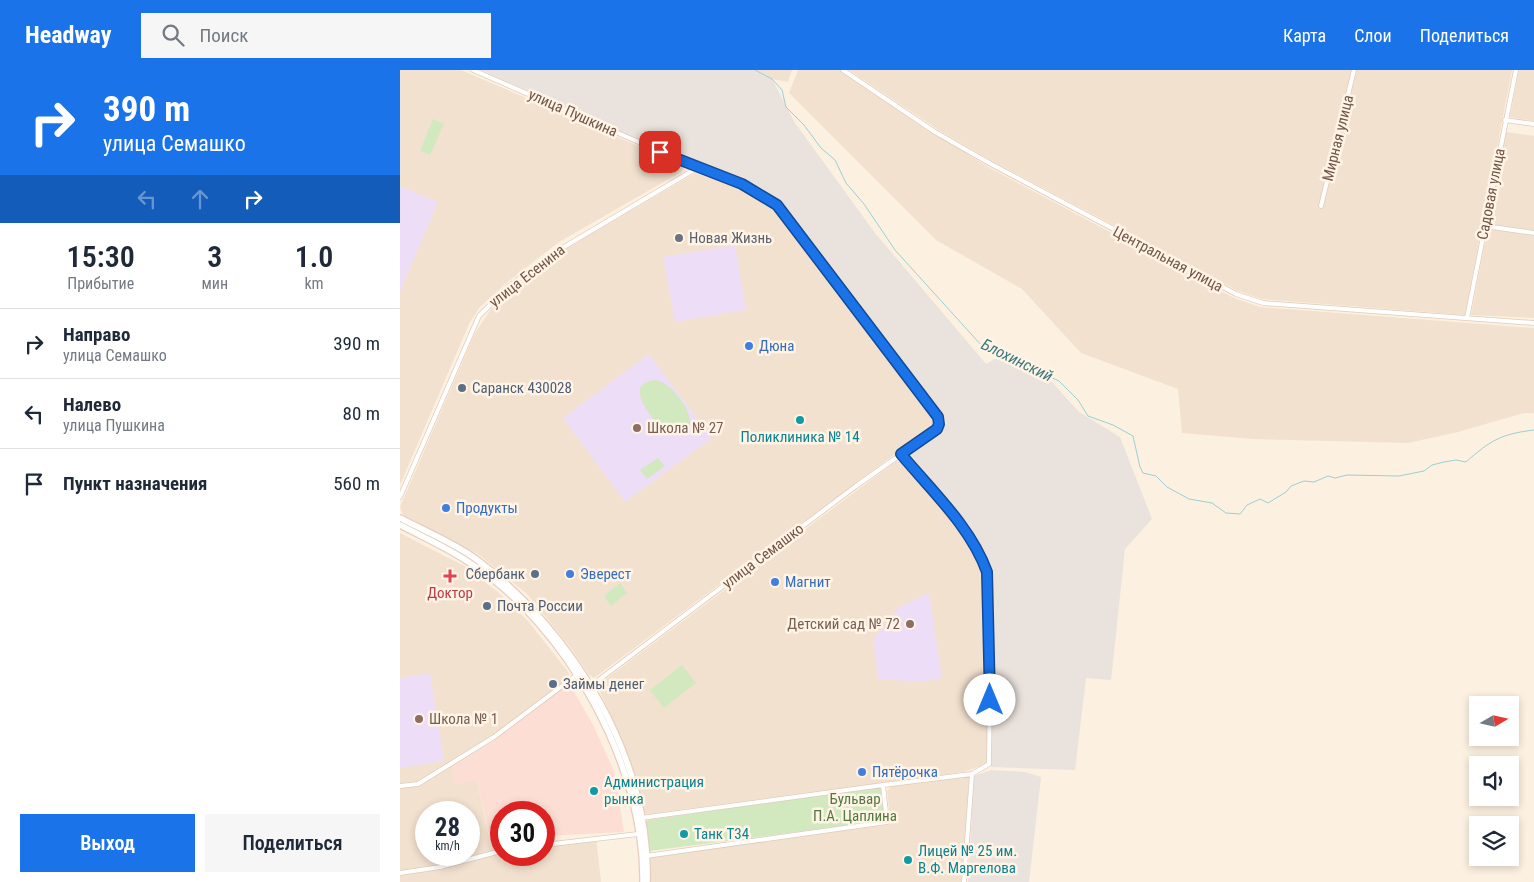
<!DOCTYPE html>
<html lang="ru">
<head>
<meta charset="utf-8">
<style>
	:root { --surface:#fff; --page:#f6f6f7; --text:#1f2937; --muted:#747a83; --line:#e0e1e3; --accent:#1a73e8 }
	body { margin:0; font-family:"Roboto Condensed",sans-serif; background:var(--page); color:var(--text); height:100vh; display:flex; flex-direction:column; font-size:19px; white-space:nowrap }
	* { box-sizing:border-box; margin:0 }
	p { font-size:16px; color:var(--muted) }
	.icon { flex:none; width:28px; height:28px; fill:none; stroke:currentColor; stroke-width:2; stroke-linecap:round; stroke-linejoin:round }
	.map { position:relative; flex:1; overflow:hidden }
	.details { display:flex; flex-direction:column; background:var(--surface); width:400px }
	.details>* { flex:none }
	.banner { background:#1a73e8; color:#fff; overflow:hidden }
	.needle { width:32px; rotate:81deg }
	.controls { position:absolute; left:1069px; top:626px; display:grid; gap:10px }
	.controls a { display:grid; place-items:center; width:50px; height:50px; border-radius:0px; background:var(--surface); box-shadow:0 2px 8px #0003; font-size:25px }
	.speed { position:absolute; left:15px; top:731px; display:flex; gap:10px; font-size:25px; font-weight:700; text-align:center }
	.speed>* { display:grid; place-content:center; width:65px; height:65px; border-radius:50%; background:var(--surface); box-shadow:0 2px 8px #0003; line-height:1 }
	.speed small { font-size:12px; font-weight:400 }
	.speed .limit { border:8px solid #d22; background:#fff; color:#111 }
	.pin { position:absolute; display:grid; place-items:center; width:42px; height:42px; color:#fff; margin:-21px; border-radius:10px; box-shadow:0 2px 8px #0006 }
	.me { position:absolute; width:55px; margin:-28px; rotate:0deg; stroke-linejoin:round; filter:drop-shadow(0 0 4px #0008) }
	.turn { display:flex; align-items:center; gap:18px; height:105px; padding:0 20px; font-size:22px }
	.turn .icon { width:65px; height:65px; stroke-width:2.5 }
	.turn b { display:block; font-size:35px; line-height:42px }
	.lanes { display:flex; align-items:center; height:48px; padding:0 20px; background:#0003; justify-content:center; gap:25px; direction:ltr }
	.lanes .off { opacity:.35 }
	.eta { display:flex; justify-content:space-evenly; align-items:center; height:85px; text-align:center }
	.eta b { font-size:30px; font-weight:600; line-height:35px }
	.primary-button { display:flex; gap:10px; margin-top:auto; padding:10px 20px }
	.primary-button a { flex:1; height:58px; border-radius:0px; background:var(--accent); color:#fff; font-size:20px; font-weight:600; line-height:58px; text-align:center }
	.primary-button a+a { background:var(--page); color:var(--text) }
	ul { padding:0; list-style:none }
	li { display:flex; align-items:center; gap:15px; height:70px; padding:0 20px; border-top:1px solid var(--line) }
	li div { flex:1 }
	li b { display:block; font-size:19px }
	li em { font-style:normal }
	header { display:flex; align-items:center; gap:30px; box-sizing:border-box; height:70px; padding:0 25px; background:var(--accent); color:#fff }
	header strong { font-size:24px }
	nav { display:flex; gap:28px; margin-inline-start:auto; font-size:18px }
	.search { width:350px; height:45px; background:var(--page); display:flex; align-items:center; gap:12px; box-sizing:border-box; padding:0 18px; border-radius:0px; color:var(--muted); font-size:19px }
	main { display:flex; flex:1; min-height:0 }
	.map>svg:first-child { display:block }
	.residential { fill:#f3e1cf; fill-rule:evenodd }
	.commercial { fill:#fcded4 }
	.industrial { fill:#eae2dc }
	.education { fill:#edddf7 }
	.green { fill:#d2e8bf }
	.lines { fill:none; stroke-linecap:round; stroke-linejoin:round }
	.stream { stroke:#9ccfd6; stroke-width:1 }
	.street-casing { stroke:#dfccbc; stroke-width:5.5 }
	.secondary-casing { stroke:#e6cebd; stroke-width:8 }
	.street { stroke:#fff; stroke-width:4 }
	.secondary { stroke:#fff; stroke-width:5.5 }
	.route-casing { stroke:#114b97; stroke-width:12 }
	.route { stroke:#1a73e8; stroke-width:9 }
	.worship-dot { fill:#6b7280; stroke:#fff4e6; stroke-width:2 }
	.shop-dot { fill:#3f7fe0; stroke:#fff4e6; stroke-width:2 }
	.service-dot { fill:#5c6f8a; stroke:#fff4e6; stroke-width:2 }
	.culture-dot { fill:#0f9aa8; stroke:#fff4e6; stroke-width:2 }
	.education-dot { fill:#8d6e63; stroke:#fff4e6; stroke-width:2 }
	.health-dot { fill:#e0444e; stroke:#fff4e6; stroke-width:2 }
	.labels { text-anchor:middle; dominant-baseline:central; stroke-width:5; stroke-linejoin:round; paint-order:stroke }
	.street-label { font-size:15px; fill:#725548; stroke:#fff4e6 }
	.worship-label { font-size:15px; fill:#5b616d; stroke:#fff4e6; text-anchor:start }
	.shop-label { font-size:15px; fill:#366cbe; stroke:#fff4e6; text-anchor:start }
	.service-label { font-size:15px; fill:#4e5e75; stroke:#fff4e6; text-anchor:start }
	.education-label { font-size:15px; fill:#785e54; stroke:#fff4e6; text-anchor:start }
	.culture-label { font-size:15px; fill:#0d838f; stroke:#fff4e6; text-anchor:start }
	.health-label { font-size:15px; fill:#be3a42; stroke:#fff4e6 }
	.park-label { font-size:15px; fill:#537841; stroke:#fff4e6 }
	.water-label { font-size:16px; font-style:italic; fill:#3f777f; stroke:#fff4e6 }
</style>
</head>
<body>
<header>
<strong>Headway</strong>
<div class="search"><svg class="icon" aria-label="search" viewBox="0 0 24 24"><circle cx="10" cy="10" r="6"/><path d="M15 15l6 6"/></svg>Поиск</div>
<nav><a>Карта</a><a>Слои</a><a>Поделиться</a></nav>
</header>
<main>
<section class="details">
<div class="banner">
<div class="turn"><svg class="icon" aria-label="right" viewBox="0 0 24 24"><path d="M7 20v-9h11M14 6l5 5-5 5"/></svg><div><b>390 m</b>улица Семашко</div></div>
<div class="lanes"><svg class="icon off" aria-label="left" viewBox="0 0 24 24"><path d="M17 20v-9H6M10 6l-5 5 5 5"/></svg><svg class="icon off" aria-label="ahead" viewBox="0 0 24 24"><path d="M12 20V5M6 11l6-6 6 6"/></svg><svg class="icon" aria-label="right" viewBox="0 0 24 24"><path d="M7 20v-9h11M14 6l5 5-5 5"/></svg></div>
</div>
<div class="eta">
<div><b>15:30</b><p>Прибытие</p></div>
<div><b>3</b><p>мин</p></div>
<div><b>1.0</b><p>km</p></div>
</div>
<ul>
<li><svg class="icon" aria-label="right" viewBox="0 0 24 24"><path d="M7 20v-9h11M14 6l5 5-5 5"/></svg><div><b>Направо</b><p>улица Семашко</p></div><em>390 m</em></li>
<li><svg class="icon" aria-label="left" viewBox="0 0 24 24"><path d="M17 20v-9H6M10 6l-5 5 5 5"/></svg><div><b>Налево</b><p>улица Пушкина</p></div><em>80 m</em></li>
<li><svg class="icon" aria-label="arrive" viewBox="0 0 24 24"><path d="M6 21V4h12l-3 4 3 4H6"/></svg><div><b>Пункт назначения</b></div><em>560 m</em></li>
</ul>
<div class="primary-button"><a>Выход</a><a>Поделиться</a></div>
</section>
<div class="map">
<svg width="1134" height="812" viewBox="0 0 1134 812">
	<rect width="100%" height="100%" fill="#fcf0e0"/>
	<path class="residential" d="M0,0H61L280,94L284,98L281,102L159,172L104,215L79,238L69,254L0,415Z
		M356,0H392L388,12L372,9Z
		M398,0H439L588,97L834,228L860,237L1134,258V343H1124L1058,362L1008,373L853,369L782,363L778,319L681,283L622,219L536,170L389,23Z
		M449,0H1112L1065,245L862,229L838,221L592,91L537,59Z
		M1119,0H1134V51L1110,47Z
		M1106,62L1134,66V248L1071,245Z
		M295,103L336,115L363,130L379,143L535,348L534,355L194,608L189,605L170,577L128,525L78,484L4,447L0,437L75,263L91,239L160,182Z
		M496,391L505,393L563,463L579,489L584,502L588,607L587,694L563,702L248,744L244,743L235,704L220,665L200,622L202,612Z
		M0,463L66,497L99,523L128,551L169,603L168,611L82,679L52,697L77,711L90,772L101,774V785H144V773L196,767L201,812H0ZM26,742H69V785H26Z
		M569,706L564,801L561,812H251L250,787L491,754L487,721L491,716Z"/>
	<path class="commercial" d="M168,611L193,655L214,701L224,762L144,766V742H101V770L91,773L77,711L55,714L52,697L82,679Z"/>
	<path class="industrial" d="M81,0H355L371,7L395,53L475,163L586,294L597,288L649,309L679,342L720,367L752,449L725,479L711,610L686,608L675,700L591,697L593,612L587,501L566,460L505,386L547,353L389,146L367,125L342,111L297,95Z
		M591,700L625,702L641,707L629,812H568L574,706Z"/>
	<path class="education" d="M0,116L38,132L0,222Z
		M335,175L346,240L275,252L263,187Z
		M249,284L312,368L225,432L163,348Z
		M529,523L542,608L520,612L478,609L473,570L499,537Z
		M30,603L44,691L0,698V608Z"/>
	<path class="green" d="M33,49L44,54L30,85L20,81Z
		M257,310C272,314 293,341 290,355L280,365H265C256,352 218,312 257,310Z
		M258,388L265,396L247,409L240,400Z
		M220,513L227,523L211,536L204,526Z
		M282,595L296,613L264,638L250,620Z
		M478,717L481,720L484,748L481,751L249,781L245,753L248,750Z"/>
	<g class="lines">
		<path class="stream" d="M355,0L372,9L382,20L386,37L404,55L421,78L435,90L446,113L464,134L495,180L582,276L659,311L678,330L688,346L713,355L733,366L740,397L743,403L756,406L767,417L789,429L812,433L826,443L840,444L847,435L860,429L868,433L886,422L891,416L904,411L914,412L928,406L935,408L947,405L999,406L1024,401L1032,395L1044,392L1056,390L1066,392C1091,370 1101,364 1134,360"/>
		<g class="street-casing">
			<path id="street" d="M73,0C140,29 206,58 273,87C314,105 359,113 389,149L538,347L539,354L537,359L456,416L192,615
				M443,0L535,62L591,94L836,224L863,233L1134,253
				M1105,50L1134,54
				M921,136L954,0
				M1085,156L1134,163
				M1067,248L1116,0
				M0,427L79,246L108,217L159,180L297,98
				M483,715L572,704L589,694L590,612L587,502C571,457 531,420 501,384
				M0,716L18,714L94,667L178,604
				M241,748L483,715L487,752L246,786
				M144,775L238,764
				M0,803L40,797L101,781
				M564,812L572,704"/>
		</g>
		<g class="secondary-casing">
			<path id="secondary" d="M0,448C25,461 54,473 76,489C173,561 251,689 247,812
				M0,455C23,467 48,478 70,493C167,555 245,697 243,812"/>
		</g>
		<use href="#street" class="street"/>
		<use href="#secondary" class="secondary"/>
	</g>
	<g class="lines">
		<g class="route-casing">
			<path id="route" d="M260,82L342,114L377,135L538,347L539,354L537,359L501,384C531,420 571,457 587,502L590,630"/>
		</g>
		<use href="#route" class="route"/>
	</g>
	<circle class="worship-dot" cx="279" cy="168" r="5"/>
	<g class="shop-dot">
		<circle cx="349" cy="276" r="5"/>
		<circle cx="46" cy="438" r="5"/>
		<circle cx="170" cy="504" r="5"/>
		<circle cx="375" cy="512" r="5"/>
		<circle cx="462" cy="702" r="5"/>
	</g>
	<g class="service-dot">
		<circle cx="62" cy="318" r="5"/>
		<circle cx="135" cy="504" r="5"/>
		<circle cx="87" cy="536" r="5"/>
		<circle cx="153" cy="614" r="5"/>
	</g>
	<g class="culture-dot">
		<circle cx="400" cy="350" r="5"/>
		<circle cx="194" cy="721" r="5"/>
		<circle cx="284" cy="764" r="5"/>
		<circle cx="508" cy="790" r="5"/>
	</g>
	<g class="education-dot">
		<circle cx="237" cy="358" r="5"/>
		<circle cx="510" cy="554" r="5"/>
		<circle cx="19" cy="649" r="5"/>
	</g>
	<path class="health-dot" d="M47.5 498.5h5v5h5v5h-5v5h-5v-5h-5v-5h5z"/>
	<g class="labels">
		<g class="street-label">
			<text transform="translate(173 43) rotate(24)">улица Пушкина</text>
			<text transform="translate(938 68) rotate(-76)">Мирная улица</text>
			<text transform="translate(1091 124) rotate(-79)">Садовая улица</text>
			<text transform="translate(768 189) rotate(28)">Центральная улица</text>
			<text transform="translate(127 206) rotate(-38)">улица Есенина</text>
			<text transform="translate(363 486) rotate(-37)">улица Семашко</text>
		</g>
		<g class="worship-label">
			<text x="289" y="168">Новая Жизнь</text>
		</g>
		<g class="shop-label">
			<text x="359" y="276">Дюна</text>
			<text x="56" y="438">Продукты</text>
			<text x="180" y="504">Эверест</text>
			<text x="385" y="512">Магнит</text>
			<text x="472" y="702">Пятёрочка</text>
		</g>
		<g class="service-label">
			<text x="72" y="318">Саранск 430028</text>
			<text x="125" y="504" text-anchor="end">Сбербанк</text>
			<text x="97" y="536">Почта России</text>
			<text x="163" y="614">Займы денег</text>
		</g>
		<g class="education-label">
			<text x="247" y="358">Школа № 27</text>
			<text x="500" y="554" text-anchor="end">Детский сад № 72</text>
			<text x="29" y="649">Школа № 1</text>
		</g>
		<g class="culture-label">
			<text x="400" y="367" text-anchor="middle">Поликлиника № 14</text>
			<text x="204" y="712">Администрация<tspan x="204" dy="17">рынка</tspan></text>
			<text x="294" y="764">Танк T34</text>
			<text x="518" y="781">Лицей № 25 им.<tspan x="518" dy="17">В.Ф. Маргелова</tspan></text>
		</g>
		<g class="health-label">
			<text x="50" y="523">Доктор</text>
		</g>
		<g class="park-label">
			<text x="455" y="729">Бульвар<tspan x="455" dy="17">П.А. Цаплина</tspan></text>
		</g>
		<g class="water-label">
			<text transform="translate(617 290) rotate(26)">Блохинский</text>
		</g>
	</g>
</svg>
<div class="controls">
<a><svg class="needle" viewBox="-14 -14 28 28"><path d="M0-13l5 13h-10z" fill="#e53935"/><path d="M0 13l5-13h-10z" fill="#747a83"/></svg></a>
<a><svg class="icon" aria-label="sound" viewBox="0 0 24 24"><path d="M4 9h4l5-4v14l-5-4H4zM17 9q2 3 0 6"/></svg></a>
<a><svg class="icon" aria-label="layers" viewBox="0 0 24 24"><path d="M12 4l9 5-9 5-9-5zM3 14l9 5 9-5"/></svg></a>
</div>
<div class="speed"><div>28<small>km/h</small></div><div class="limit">30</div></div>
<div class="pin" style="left:260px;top:82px;background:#d93025"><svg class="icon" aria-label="arrive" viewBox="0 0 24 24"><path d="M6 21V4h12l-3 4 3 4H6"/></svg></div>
<svg class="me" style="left:590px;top:630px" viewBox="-20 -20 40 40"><circle r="19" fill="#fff"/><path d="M0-13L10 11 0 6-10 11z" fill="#1a73e8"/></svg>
</div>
</main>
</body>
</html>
